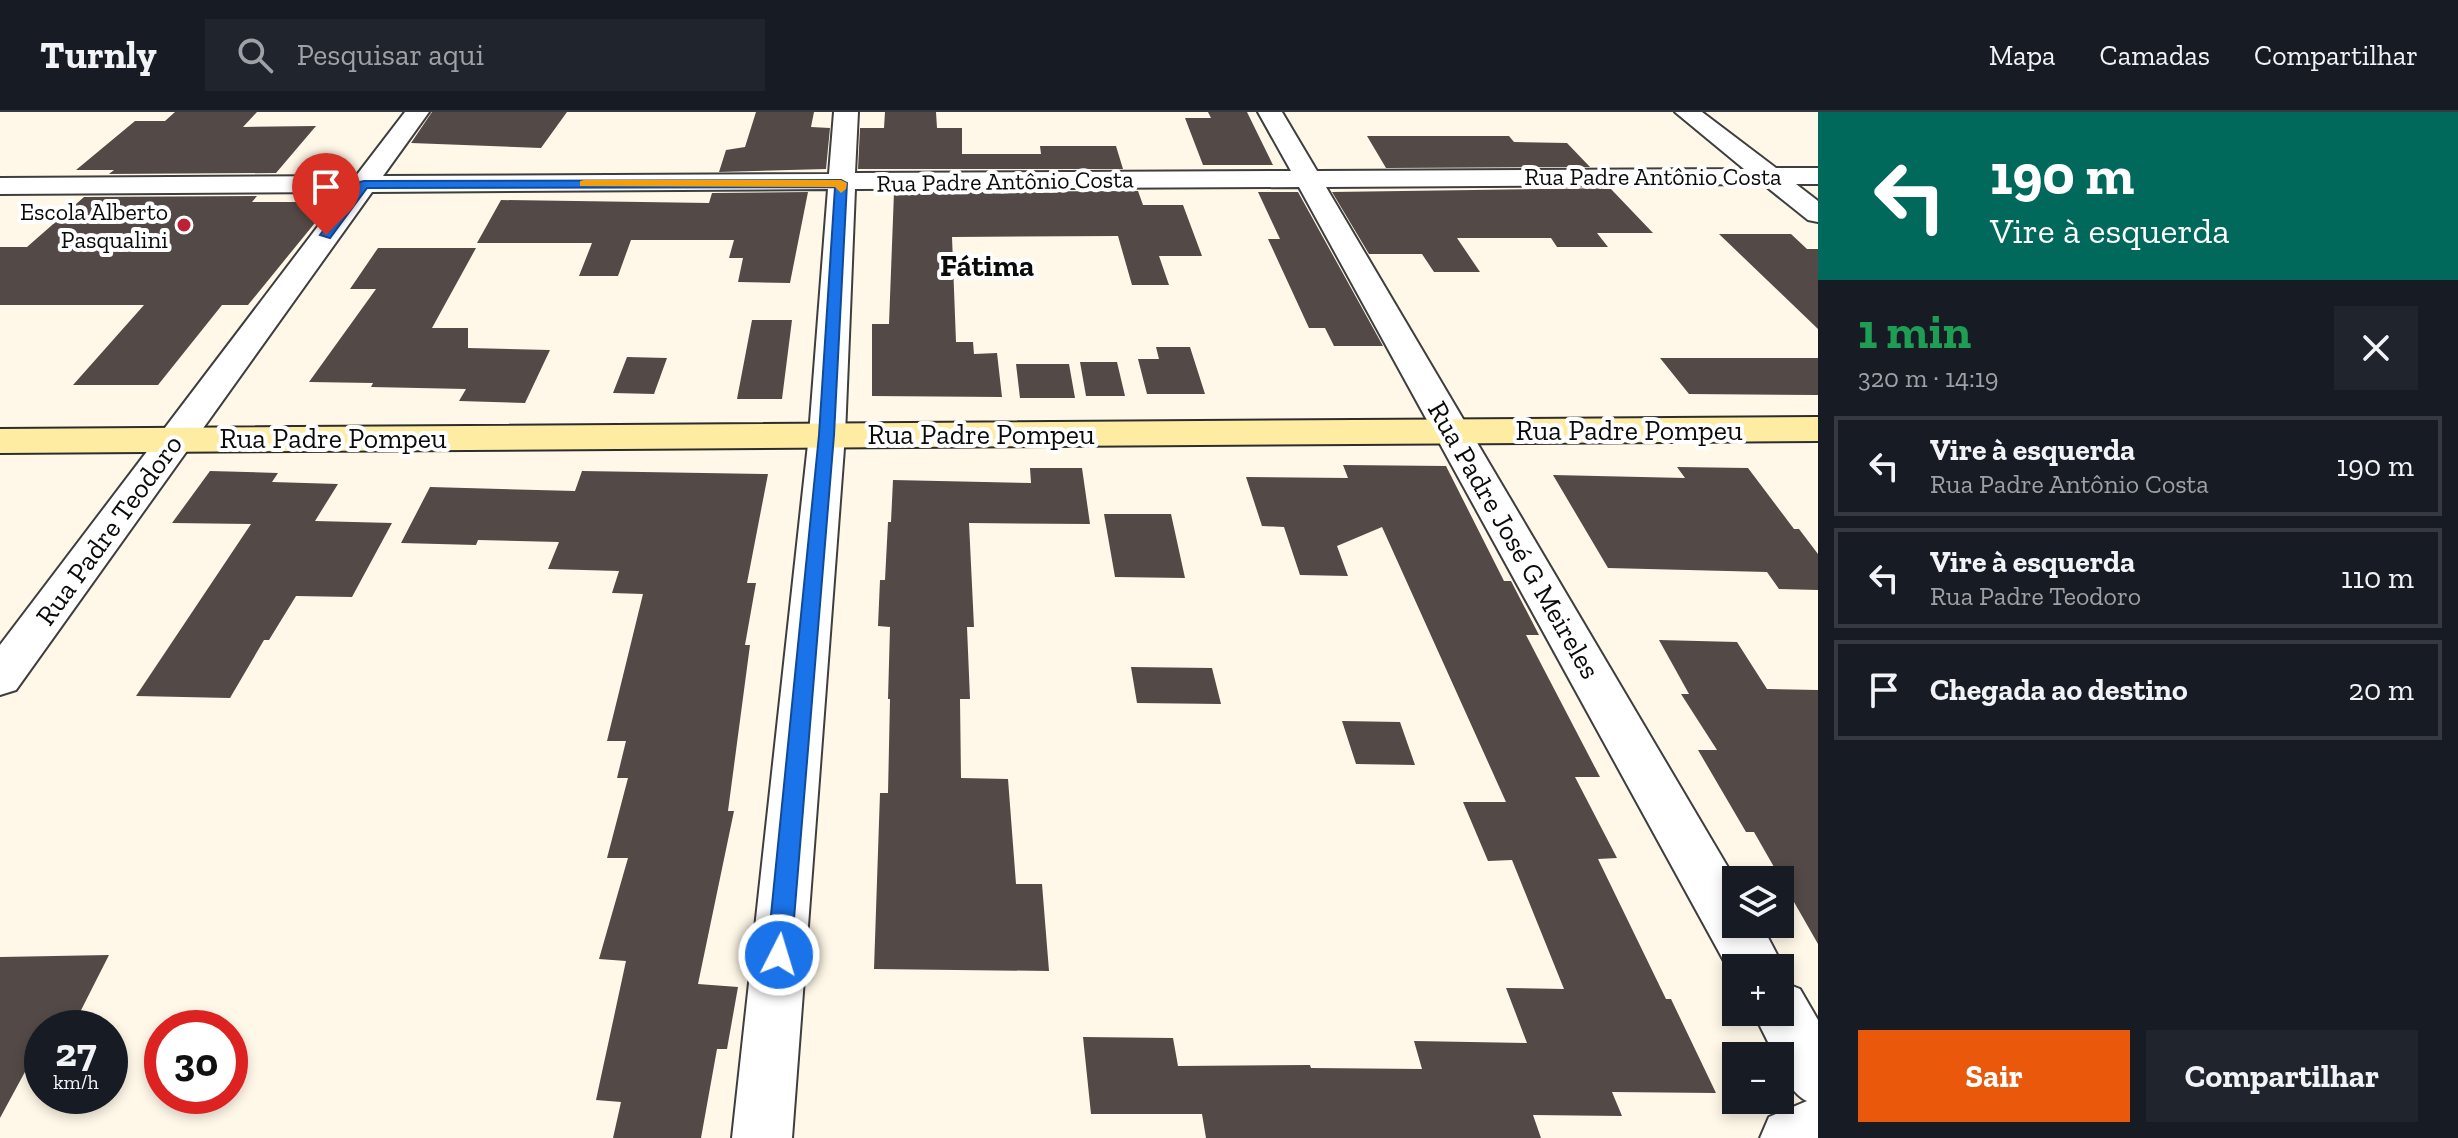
<!DOCTYPE html>
<html lang="pt">
<head>
<meta charset="utf-8">
<style>
	:root { --surface:#171b24; --page:#20242c; --text:#f1f3f6; --muted:#9ea1a6; --line:#363941; --accent:#ea580c }
	body { margin:0; font-family:"Zilla Slab",serif; background:var(--page); color:var(--text); height:100vh; display:flex; flex-direction:column; font-size:30px; white-space:nowrap }
	* { box-sizing:border-box; margin:0 }
	p { font-size:26px; color:var(--muted) }
	.icon { flex:none; width:44px; height:44px; fill:none; stroke:currentColor; stroke-width:2; stroke-linecap:round; stroke-linejoin:round }
	.map { position:relative; flex:1; overflow:hidden }
	.side { display:flex; flex-direction:column; background:var(--surface); width:640px }
	.side>* { flex:none }
	.hud { background:#00695c; color:#fff; overflow:hidden }
	.fabs { position:absolute; left:1722px; top:754px; display:grid; gap:16px }
	.fabs a { display:grid; place-items:center; width:72px; height:72px; border-radius:0px; background:var(--surface); box-shadow:0 4px 12px #0003; font-size:40px }
	.speed { position:absolute; left:24px; top:898px; display:flex; gap:16px; font-size:40px; font-weight:700; text-align:center }
	.speed>* { display:grid; place-content:center; width:104px; height:104px; border-radius:50%; background:var(--surface); box-shadow:0 4px 12px #0003; line-height:1 }
	.speed small { font-size:20px; font-weight:400 }
	.speed .limit { border:12px solid #d22; background:#fff; color:#111 }
	.pin { position:absolute; display:grid; place-items:center; width:68px; height:68px; color:#fff; margin:-82px -34px; border-radius:50% 50% 50% 0; rotate:-45deg; box-shadow:0 0 8px #0007 }
	.pin .icon { rotate:45deg }
	.me { position:absolute; width:88px; margin:-44px; rotate:5deg; stroke-linejoin:round; filter:drop-shadow(0 0 6px #0008) }
	.turn { display:flex; align-items:center; gap:28px; height:168px; padding:0 40px; font-size:36px }
	.turn .icon { width:104px; height:104px; stroke-width:2.5 }
	.turn b { display:block; font-size:56px; line-height:68px }
	.round { display:grid; place-items:center; flex:none; width:84px; height:84px; border-radius:0px; background:var(--page) }
	.headline { display:flex; align-items:center; justify-content:space-between; height:136px; padding:0 40px }
	h1 { font-size:48px; font-weight:700; line-height:60px; color:#1e9e55 }
	.cta { display:flex; gap:16px; margin-top:auto; padding:16px 40px }
	.cta a { flex:1; height:92px; border-radius:0px; background:var(--accent); color:#fff; font-size:32px; font-weight:700; line-height:92px; text-align:center }
	.cta a+a { background:var(--page); color:var(--text) }
	ul { padding:0; list-style:none }
	li { display:flex; align-items:center; gap:24px; height:100px; margin:0 16px 12px; padding:0 24px; border:4px solid var(--line); border-radius:0px }
	li div { flex:1 }
	li b { display:block; font-size:30px }
	li em { font-style:normal }
	header { display:flex; align-items:center; gap:48px; box-sizing:border-box; height:112px; padding:0 40px; background:var(--surface); border-bottom:2px solid var(--line) }
	header strong { font-size:38px }
	nav { display:flex; gap:44px; margin-inline-start:auto; font-size:28px }
	.search { width:560px; height:72px; background:var(--page); display:flex; align-items:center; gap:20px; box-sizing:border-box; padding:0 28px; border-radius:0px; color:var(--muted); font-size:30px }
	main { display:flex; flex:1; min-height:0 }
	.map>svg:first-child { display:block }
	.building { fill:#534a47 }
	.lines { fill:none; stroke-linecap:round; stroke-linejoin:round }
	.street-casing { stroke:#3e3e3e; stroke-width:4 }
	.secondary-casing { stroke:#2d2d2d; stroke-width:4 }
	.street { fill:#fff; fill-rule:evenodd }
	.secondary { fill:#ffeca3; fill-rule:evenodd }
	.route { fill:#1a73e8; stroke:#114b97; stroke-width:2 }
	.slow { fill:#f59e0b }
	.poi-dot { fill:#bd2037; stroke:#fff; stroke-width:3 }
	.labels { text-anchor:middle; dominant-baseline:central; stroke-width:8; stroke-linejoin:round; paint-order:stroke }
	.far-street-label { font-size:24px; fill:#0b0b0b; stroke:#fff }
	.far-poi-label { font-size:24px; fill:#0b0b0b; stroke:#fff; text-anchor:end }
	.street-label { font-size:28px; fill:#0b0b0b; stroke:#fff }
	.far-district-label { font-size:30px; font-weight:bold; fill:#0b0b0b; stroke:#fff }
</style>
</head>
<body>
<header>
<strong>Turnly</strong>
<div class="search"><svg class="icon" aria-label="search" viewBox="0 0 24 24"><circle cx="10" cy="10" r="6"/><path d="M15 15l6 6"/></svg>Pesquisar aqui</div>
<nav><a>Mapa</a><a>Camadas</a><a>Compartilhar</a></nav>
</header>
<main>
<div class="map">
<svg width="1818" height="1026" viewBox="0 0 1818 1026">
	<rect width="100%" height="100%" fill="#fff8e8"/>
	<path class="building" d="M175,0H257L243,15L316,14L276,61L109,62L114,58H76L135,9H165Z
		M432,0H567L541,36L411,31Z
		M756,0H814L811,15L830,16L826,57L719,60L726,38L745,35Z
		M885,0H936L937,16H962V42H1041L1040,34H1116L1123,57H858L860,16H884Z
		M1208,0H1247L1273,53H1203L1185,6H1211Z
		M1367,24H1509L1514,30L1567,31L1590,55L1386,56Z
		M1610,76L1653,121H1597L1608,135H1557L1551,126H1457L1480,160H1434L1422,142H1369L1332,80Z
		M1138,79L1143,93H1183L1202,144H1159L1169,173H1132L1118,124L952,125L956,230H973L974,242L997,241L1002,285L872,284V212H889L894,80Z
		M808,80L790,171L738,170L743,146H729L734,128H631L618,164H579L592,131H477L501,88L709,91L712,81Z
		M1258,80H1298L1383,234H1334L1325,216H1309L1268,127H1280Z
		M257,84L252,90H332L248,193H222L158,273H73L144,193H0V135H27L84,85Z
		M1719,122H1791L1807,137H1818V217Z
		M378,136H476L432,216H468V236L550,238L525,291L459,289L466,277L371,275L373,271L309,270L376,177H350Z
		M752,208H792L782,287H737Z
		M1156,235H1190L1205,282H1147L1138,247H1159Z
		M627,245L667,246L654,282L613,281Z
		M1660,246H1818V283L1689,282Z
		M1080,250H1117L1125,284H1086Z
		M1016,252H1069L1075,286H1020Z
		M1343,353L1446,354L1504,469H1511L1539,523H1526L1600,665H1575L1617,746L1598,747L1666,887H1671L1716,981L1612,980L1622,1004L1533,1003L1541,1026H1206L1202,1002H1091L1083,925L1173,926L1178,954L1310,953L1311,956L1422,957L1414,929L1527,931L1506,876L1564,877L1512,748L1488,749L1463,690H1506L1382,415L1337,434L1348,464L1300,463L1284,415L1262,414L1246,365L1348,366Z
		M1677,355L1748,356L1794,417H1799L1818,442V478L1779,477L1767,460L1608,456L1553,363L1685,366Z
		M1030,356H1082L1090,412L969,411L974,515H967L970,587H960L961,666L1008,667L1016,772H1042L1049,859L874,857L880,681H888L890,587H888L890,515L878,514L880,468H885L888,410H891L893,368L1031,371Z
		M210,359L278,361L272,370L338,372L315,409L392,411L352,485L296,484L269,528H264L230,586L136,584L251,412L172,411Z
		M582,359L768,362L747,471H756L745,533H750L728,699H734L698,872L738,875L727,937H717L701,1026H613L621,990L596,988L626,849L599,847L628,746H607L628,666H617L626,629H607L643,482L612,481L619,459L548,457L559,430L478,428L476,433L401,431L430,375L575,379Z
		M1104,402H1171L1185,466L1115,465Z
		M1659,528L1737,530L1767,577L1818,578V832L1754,720H1746L1698,638H1717L1681,582H1689Z
		M1131,555L1212,556L1221,592L1137,591Z
		M1342,609L1400,610L1415,653L1356,652Z
		M109,843L72,916H42V944L33,945L0,1006V845Z"/>
	<g class="lines">
		<g class="street-casing">
			<path id="street" d="M405,0H429L383,64L829,62L834,0H858L855,61L1291,59L1258,0H1282L1317,59L1744,57L1675,0H1702L1776,56H1818V72H1796L1818,89V110L1808,108L1763,72L1326,75L1736,769V812H1761L1784,856L1780,866V856H1736V871L1299,75L855,77L845,323L792,1026H732L809,323L828,77L372,80L16,578L0,583V533L344,80L0,82V66L356,64Z
				M1780,869L1800,877L1818,908V1026H1760L1769,1005L1807,989C1793,983 1780,960 1780,944H1775L1753,900H1780Z"/>
		</g>
		<g class="secondary-casing">
			<path id="secondary" d="M1818,305V329L0,341V317Z"/>
		</g>
		<use href="#street" class="street"/>
		<use href="#secondary" class="secondary"/>
	</g>
	<path class="route" d="M841,68L847,71L834,323L791,843L787,851L779,854L771,851L767,843L819,323L835,75L367,76L330,126L320,123L360,70L364,69Z"/>
	<path class="slow" d="M584,68H841L847,71L846,77L841,81L835,75L580,74V69Z"/>
	<circle class="poi-dot" cx="184" cy="113" r="8"/>
	<g class="labels">
		<g class="far-street-label">
			<text x="1653" y="64">Rua Padre Antônio Costa</text>
			<text transform="translate(1005 69) rotate(-1)">Rua Padre Antônio Costa</text>
		</g>
		<g class="far-poi-label">
			<text x="168" y="99">Escola Alberto<tspan x="168" dy="28">Pasqualini</tspan></text>
		</g>
		<g class="street-label">
			<text x="1629" y="318">Rua Padre Pompeu</text>
			<text x="981" y="322">Rua Padre Pompeu</text>
			<text x="333" y="326">Rua Padre Pompeu</text>
			<text transform="translate(109 418) rotate(-54)">Rua Padre Teodoro</text>
			<text transform="translate(1514 428) rotate(60)">Rua Padre José G Meireles</text>
		</g>
		<g class="far-district-label">
			<text x="987" y="154">Fátima</text>
		</g>
	</g>
</svg>
<div class="fabs">
<a><svg class="icon" aria-label="layers" viewBox="0 0 24 24"><path d="M12 4l9 5-9 5-9-5zM3 14l9 5 9-5"/></svg></a>
<a>+</a>
<a>−</a>
</div>
<div class="speed"><div>27<small>km/h</small></div><div class="limit">30</div></div>
<div class="pin" style="left:326px;top:123px;background:#d93025"><svg class="icon" aria-label="arrive" viewBox="0 0 24 24"><path d="M6 21V4h12l-3 4 3 4H6"/></svg></div>
<svg class="me" style="left:779px;top:843px" viewBox="-20 -20 40 40"><circle r="17" fill="#1a73e8" stroke="#fff" stroke-width="3"/><path d="M0-11L8 9 0 5-8 9z" fill="#fff"/></svg>
</div>
<section class="side">
<div class="hud">
<div class="turn"><svg class="icon" aria-label="left" viewBox="0 0 24 24"><path d="M17 20v-9H6M10 6l-5 5 5 5"/></svg><div><b>190 m</b>Vire à esquerda</div></div>
</div>
<div class="headline"><div><h1>1 min</h1><p>320 m · 14:19</p></div><a class="round"><svg class="icon" aria-label="close" viewBox="0 0 24 24"><path d="M6 6l12 12M18 6L6 18"/></svg></a></div>
<ul>
<li><svg class="icon" aria-label="left" viewBox="0 0 24 24"><path d="M17 20v-9H6M10 6l-5 5 5 5"/></svg><div><b>Vire à esquerda</b><p>Rua Padre Antônio Costa</p></div><em>190 m</em></li>
<li><svg class="icon" aria-label="left" viewBox="0 0 24 24"><path d="M17 20v-9H6M10 6l-5 5 5 5"/></svg><div><b>Vire à esquerda</b><p>Rua Padre Teodoro</p></div><em>110 m</em></li>
<li><svg class="icon" aria-label="arrive" viewBox="0 0 24 24"><path d="M6 21V4h12l-3 4 3 4H6"/></svg><div><b>Chegada ao destino</b></div><em>20 m</em></li>
</ul>
<div class="cta"><a>Sair</a><a>Compartilhar</a></div>
</section>
</main>
</body>
</html>
